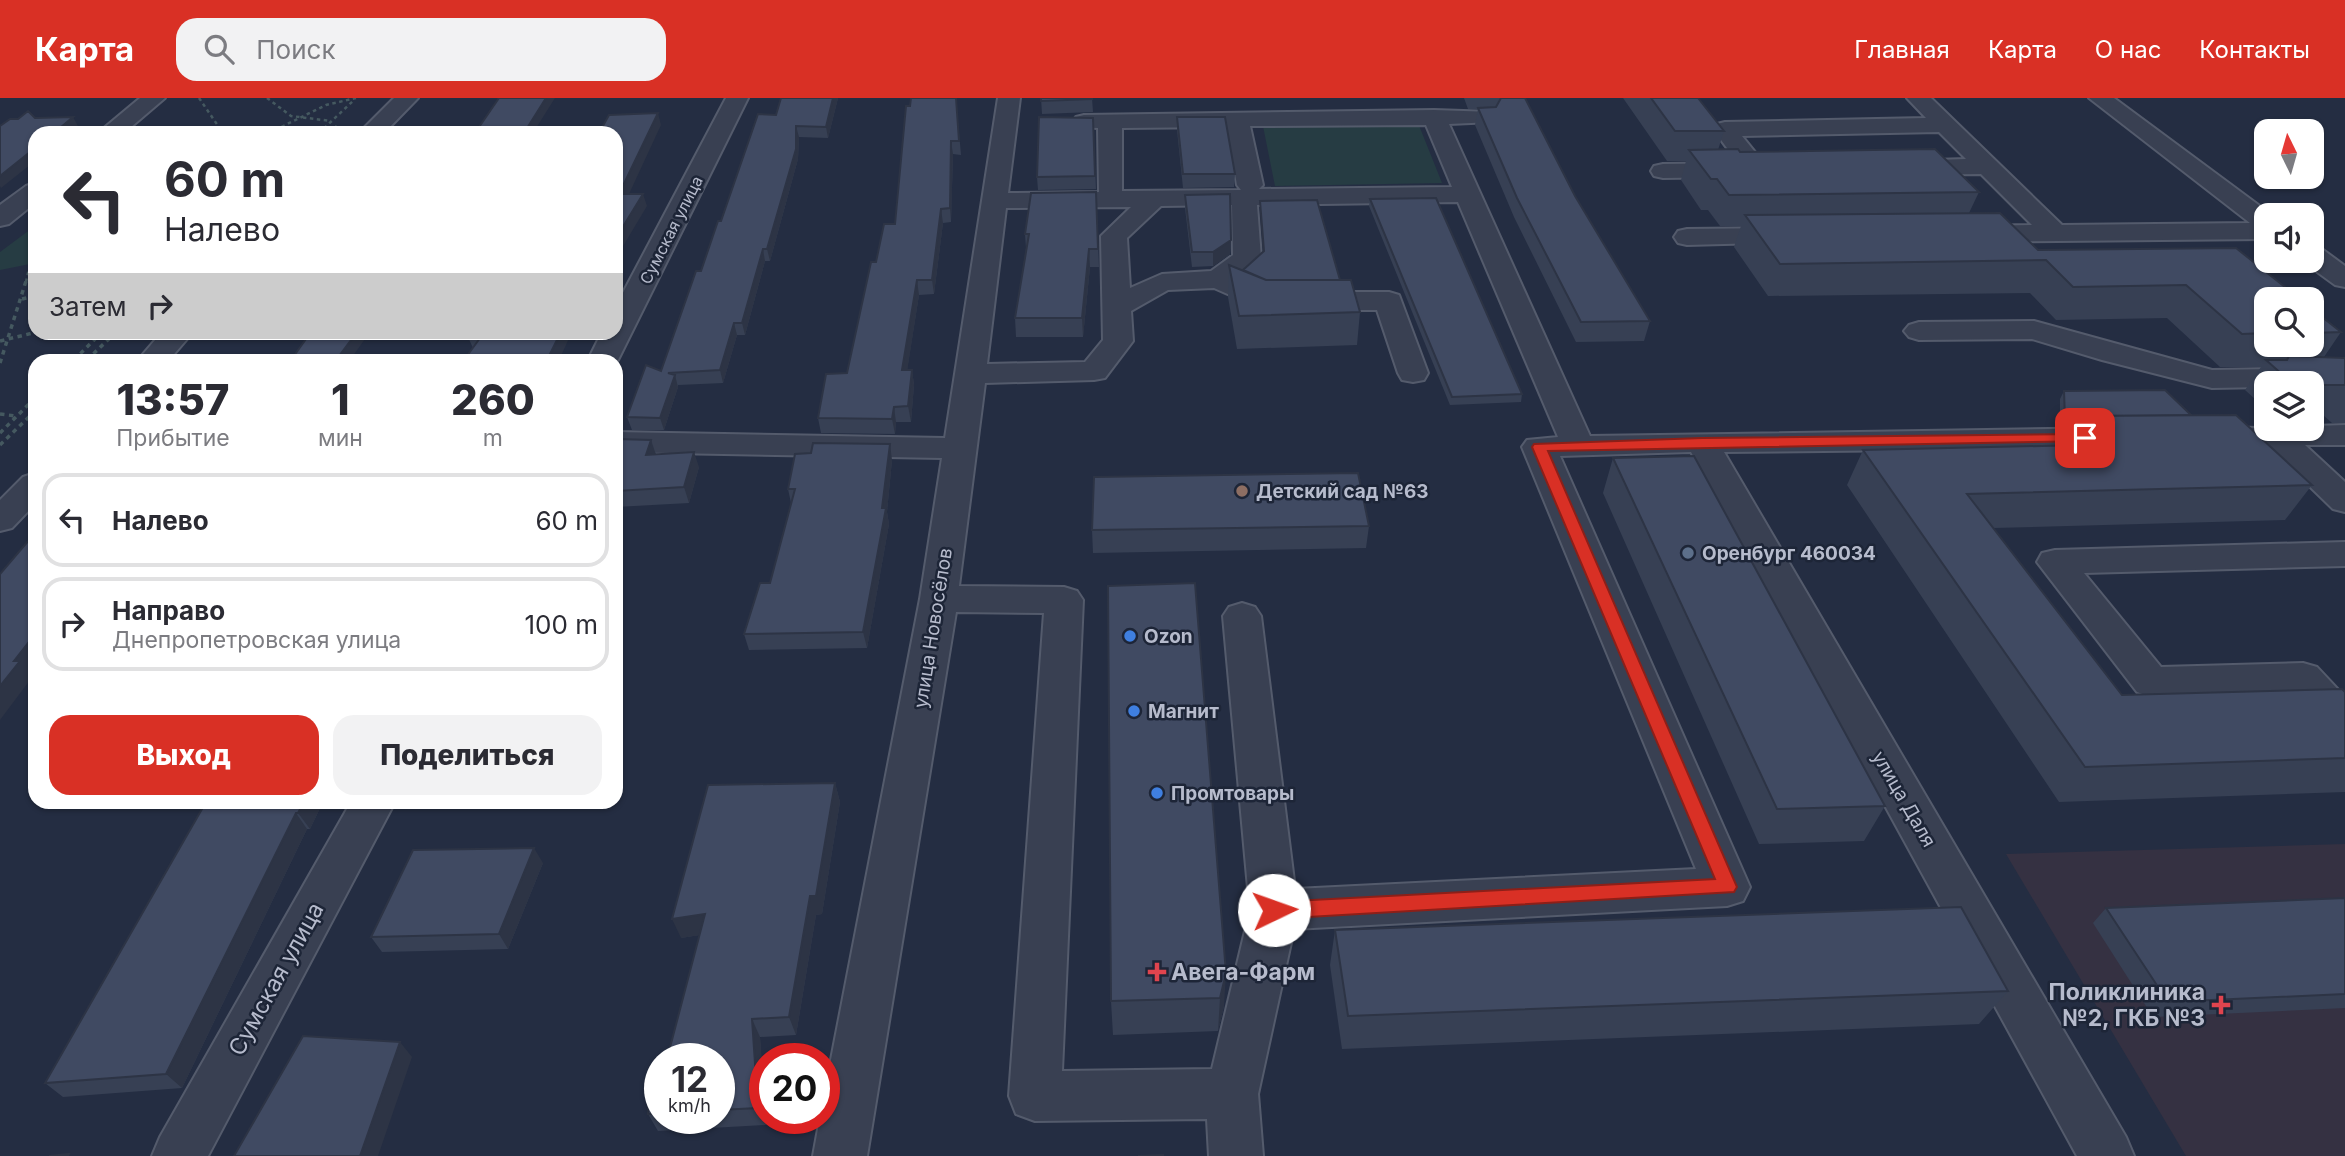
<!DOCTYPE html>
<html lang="ru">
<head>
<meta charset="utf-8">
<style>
	:root { --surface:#fff; --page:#f2f2f3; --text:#2b2b33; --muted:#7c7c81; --line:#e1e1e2; --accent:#d93025 }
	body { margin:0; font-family:Inter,sans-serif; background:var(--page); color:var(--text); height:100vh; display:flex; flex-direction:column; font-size:26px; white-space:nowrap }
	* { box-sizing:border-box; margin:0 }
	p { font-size:23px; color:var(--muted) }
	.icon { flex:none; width:38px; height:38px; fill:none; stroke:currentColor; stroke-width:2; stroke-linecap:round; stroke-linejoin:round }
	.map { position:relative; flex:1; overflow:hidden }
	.panel { position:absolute; left:28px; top:256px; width:595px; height:455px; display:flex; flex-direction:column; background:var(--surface); border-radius:21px; box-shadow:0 2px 5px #0004 }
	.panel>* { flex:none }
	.banner { position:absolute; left:28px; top:28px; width:595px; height:214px; border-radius:21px; box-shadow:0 2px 5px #0004; background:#fff; color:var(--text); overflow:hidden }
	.needle { width:46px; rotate:355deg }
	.tools { position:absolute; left:2254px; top:21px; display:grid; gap:14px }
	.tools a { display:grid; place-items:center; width:70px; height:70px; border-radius:14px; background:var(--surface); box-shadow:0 2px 5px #0004; font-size:35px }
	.speed { position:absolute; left:644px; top:945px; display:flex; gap:14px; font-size:35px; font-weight:700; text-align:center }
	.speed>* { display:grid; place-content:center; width:91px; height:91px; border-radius:50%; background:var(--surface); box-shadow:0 2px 5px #0004; line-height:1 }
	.speed small { font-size:18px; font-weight:400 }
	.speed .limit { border:10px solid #d22; background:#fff; color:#111 }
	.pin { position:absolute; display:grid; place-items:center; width:60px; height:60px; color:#fff; margin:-30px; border-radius:14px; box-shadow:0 4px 10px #0006 }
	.me { position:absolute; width:77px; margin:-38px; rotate:87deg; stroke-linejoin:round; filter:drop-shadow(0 0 5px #0008) }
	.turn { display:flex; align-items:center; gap:24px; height:147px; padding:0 21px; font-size:32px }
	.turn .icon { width:91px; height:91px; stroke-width:2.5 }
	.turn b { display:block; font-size:49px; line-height:60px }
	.then { display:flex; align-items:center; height:66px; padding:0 21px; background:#0003; gap:14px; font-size:26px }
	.eta { display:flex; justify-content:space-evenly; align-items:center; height:119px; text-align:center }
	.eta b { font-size:42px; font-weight:800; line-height:49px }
	.action { display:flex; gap:14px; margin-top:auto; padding:14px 21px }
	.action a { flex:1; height:80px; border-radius:21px; background:var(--accent); color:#fff; font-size:28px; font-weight:800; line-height:80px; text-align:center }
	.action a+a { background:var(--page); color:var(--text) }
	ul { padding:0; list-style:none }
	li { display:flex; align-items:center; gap:21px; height:94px; margin:0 14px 10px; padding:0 7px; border:4px solid var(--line); border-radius:21px }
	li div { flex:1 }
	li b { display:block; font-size:26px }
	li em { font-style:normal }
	header { display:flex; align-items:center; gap:42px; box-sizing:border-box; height:98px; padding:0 35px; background:var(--accent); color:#fff }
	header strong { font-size:33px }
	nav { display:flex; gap:38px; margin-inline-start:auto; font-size:24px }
	.search { width:490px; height:63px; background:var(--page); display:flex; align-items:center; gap:18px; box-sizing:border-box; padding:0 24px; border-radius:21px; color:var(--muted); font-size:26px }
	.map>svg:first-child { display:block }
	.medical { fill:#353142 }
	.green { fill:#263c43 }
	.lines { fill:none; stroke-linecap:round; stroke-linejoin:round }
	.minor-casing { stroke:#545b6c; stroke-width:4 }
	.path-far1 { stroke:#455960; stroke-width:2.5; stroke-dasharray:3.5 3.5; stroke-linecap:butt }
	.path { stroke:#455960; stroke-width:3.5; stroke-dasharray:4.5 4.5; stroke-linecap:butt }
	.minor { fill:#394052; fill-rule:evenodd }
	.wall { fill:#374054 }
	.shaded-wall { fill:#2d3445 }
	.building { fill:#404a62; stroke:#2d3445; stroke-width:2 }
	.route { fill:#d93025; stroke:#8d1f18; stroke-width:2 }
	.education-dot { fill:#8d6e63; stroke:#1d2537; stroke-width:2.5 }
	.service-dot { fill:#5c6f8a; stroke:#1d2537; stroke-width:2.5 }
	.shop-dot { fill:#3f7fe0; stroke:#1d2537; stroke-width:2.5 }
	.health-dot { fill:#e0444e; stroke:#1d2537; stroke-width:2.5 }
	.labels { text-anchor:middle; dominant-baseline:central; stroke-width:5; stroke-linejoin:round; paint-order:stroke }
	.far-street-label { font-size:16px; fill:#b6bbcc; stroke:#1d2537 }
	.poi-label { font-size:19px; font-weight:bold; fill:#b6bbcc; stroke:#1d2537; text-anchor:start }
	.street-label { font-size:19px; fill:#b6bbcc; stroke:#1d2537 }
	.near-poi-label { font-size:23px; font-weight:bold; fill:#b6bbcc; stroke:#1d2537; text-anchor:start }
	.near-street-label { font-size:23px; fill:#b6bbcc; stroke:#1d2537 }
</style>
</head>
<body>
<header>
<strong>Карта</strong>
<div class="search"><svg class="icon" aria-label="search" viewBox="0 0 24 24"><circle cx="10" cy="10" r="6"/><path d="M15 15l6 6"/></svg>Поиск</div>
<nav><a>Главная</a><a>Карта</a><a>О нас</a><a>Контакты</a></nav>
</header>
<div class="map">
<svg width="2345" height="1058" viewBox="0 0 2345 1058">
	<rect width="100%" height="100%" fill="#242d42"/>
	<path class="medical" d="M2345,746V1058H2186L2006,756Z"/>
	<path class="green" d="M1418,25L1442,85L1275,88L1263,28Z
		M35,128V165L0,172V154Z"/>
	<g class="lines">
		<g class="minor-casing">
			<path id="minor" d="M140,0H165L124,35H98Z
				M394,0H418L384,35H359Z
				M726,0H748L618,262L616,265V262H588L602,234H616V208Z
				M998,0H1020L1008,95L1099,94L1098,30L1076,29L1072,24L1076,19L1084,17L1434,12L1493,14L1496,19L1493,24L1449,26L1590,338L2119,330L2131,333L2135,340L2131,347L2119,350L1724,354L2126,1039L2134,1058H2077L1691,354L1560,358L1750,789L1743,803L1727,808L1294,831L1258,996L1263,1058H1209L1207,1021L1035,1023L1016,1016L1009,998L1044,515L956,514L867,1058H813L820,1020H824V998L920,501L942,360L616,354V334L945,340ZM1426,27L1452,89L1259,91L1263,87L1250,28ZM1227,29L1237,87L1241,92L1122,93V30ZM1458,104L1558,339L1527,342L1522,349L1696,771L1295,791L1261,518L1255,509L1242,505L1229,509L1223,518L1250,812L1212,971L1062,973L1083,502L1077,493L1064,489L959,488L985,285L1094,282L1105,280L1133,243L1131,213L1168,192L1214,190L1264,212H1377L1398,275L1402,282L1413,284L1424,282L1428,275L1399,197L1389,194H1269L1238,180L1261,160L1257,107ZM1232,107L1233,157L1211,173L1162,176L1130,190L1127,140L1161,108ZM1131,109L1101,138L1103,242L1085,264L987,266L1006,110Z
				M1907,0H1931L2062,127L2250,125L2089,0H2114L2272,117H2266V141L1967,144L1958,142L1954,136L1958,130L1967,128L2032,127L1981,76L1902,77L1893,75L1890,70L1893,65L1902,63L1966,61L1939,34L1742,38L1763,64L1795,66L1798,71L1795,76C1775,81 1754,75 1737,79L1663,80L1654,78L1651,73L1654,68L1663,66L1738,65L1713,31L1717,26L1725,24L1926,20Z
				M35,85V105L9,126L0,128V107L26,88Z
				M1788,130L1797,132L1801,138L1797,144L1687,147L1678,145L1674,139L1678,133L1687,131Z
				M2312,149L2322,151L2345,168V189L2335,187L2302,163H2312Z
				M2034,223L2212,272L2345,270V288L2266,285V289L2212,290L2102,262L2032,241L1919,242L1909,239L1904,233L1909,227L1919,224Z
				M162,234H193L169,262H138Z
				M2345,327V347H2305L2345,384V414L2333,411L2268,348L2207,349L2195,346L2191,339L2195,332L2207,329L2312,331V328Z
				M35,375V406L12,430L0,433V402L23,379Z
				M2345,444V468L2084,475L2161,569L2303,565L2317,569L2345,599V642L2330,637L2293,594L2151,599L2137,594L2037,464L2042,455L2055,452Z
				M351,704H395L208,1058H152L160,1039Z"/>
		</g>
		<path class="path-far1" d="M199,0L223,35
			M267,0L291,18L331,23
			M269,35L326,7L356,0
			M319,35L354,2
			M329,35L339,26
			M26,184L29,170"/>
		<path class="path" d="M22,201L35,198
			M0,243L37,234
			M74,262L102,234
			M87,262L116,234
			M0,265L26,183
			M0,316L16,318
			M0,335L35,300
			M0,347L35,313"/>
		<use href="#minor" class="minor"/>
	</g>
	<path class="wall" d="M838,0L828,40L799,39L798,61L770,163H765L745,237H737L723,285L678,287V289L664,332H632L627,319L661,273L721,123L776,17Z
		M956,0L961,57L953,56L951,124L943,125L934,196L919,197L907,272H912L914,287L911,324H896L895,336L821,335L818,320L847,275L876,164L895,126L910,8Z
		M1041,0H1092L1093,14L1042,16Z
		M1464,0H1525L1575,98L1650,223L1644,243L1576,244L1514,119L1475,27L1478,11H1468Z
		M1623,0H1698L1724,33L1718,52L1740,54L1979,94L1969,115L2038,152L2266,201V247H2312V211L2341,234L2324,259L2345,260V325H2332L2323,317H2312V285H2266V311L2245,292L2261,269H2220L2167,220L2056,222L2030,195L1768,198L1734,149L1741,128H1720L1708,112H1701L1681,82L1686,63H1667Z
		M1177,19L1235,76L1234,89L1183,90L1177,32Z
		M1093,20L1096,91L1038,92L1037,79Z
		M1096,94L1099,169H1090L1083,239H1016L1015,220L1026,150L1025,136Z
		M1185,97L1231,142L1230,156L1213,168L1192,169L1185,110Z
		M1370,101L1522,296L1521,304L1450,307L1369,108Z
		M1260,103L1340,182L1360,214L1357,247L1237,251L1228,199L1229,167L1243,172L1263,153Z
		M572,234L473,250L467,237Z
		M2064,293L2191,317L2312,387L2285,422L1993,430L2122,597L2345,594V694L2059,704L1847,387L1863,352L2064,347L2075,328H2060V301Z
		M651,342L656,356L699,369L689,405L616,409V345Z
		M1613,360L1885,708L1864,743L1759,746L1603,395Z
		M892,362L887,414L889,426L867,550L749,552L744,536L770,485L791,405L788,391Z
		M1369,428L1366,450L1093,455L1092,432Z
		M1108,488L1224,908L1218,933L1113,937L1111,903Z
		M835,685L840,704L822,816L816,817L796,937L760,939L766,1027L658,1033L648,1016L660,970V1020H719V961L699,837L681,840Z
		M206,704H323L310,731H307L182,990L63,999L45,985Z
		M543,765L508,851L382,854L371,839Z
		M2345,800V910L2153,919L2093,825L2106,810Z
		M1335,832L2008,893L1979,926L1342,951L1330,867Z"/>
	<path class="shaded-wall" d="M546,0H555L533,35H524Z
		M833,0H838L828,40L826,29Z
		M658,15L661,27L623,109L619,96Z
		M73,19L78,28L69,35H54Z
		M796,28L799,39L798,61L770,163L767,151Z
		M951,43L953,56L951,124L950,110Z
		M35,50V63L1,90L0,88V78Z
		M643,96L647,108L616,160V140Z
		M941,111L943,125L934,196L932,182Z
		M1231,142L1230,156L1213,168V154Z
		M763,151L765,163L745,237L742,225Z
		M1089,151L1090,169L1083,239L1082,220Z
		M917,182L919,197L905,287L902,272Z
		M734,225L737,237L723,285L720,272Z
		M357,234H370L350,262H336Z
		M561,234H572L559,262H547Z
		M912,272L914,287L911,324L908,308Z
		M675,277L678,289L664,332L660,320Z
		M894,309L896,324L895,336L892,321Z
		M651,342L656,357H646Z
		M890,346L892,362L887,414L889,426L867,550L863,534L882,410Z
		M694,354L699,369L689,405L684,389Z
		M35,536V570L31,575L33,578L0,622V588L14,563Z
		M835,685L840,704L822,816L816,817L796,937L789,919L810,798Z
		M304,704H323L310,731L298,715Z
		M296,715L307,731L182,990L166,976Z
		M534,750L543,765L508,851L499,836Z
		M705,816L713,835L681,840L672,821Z
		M1226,875L1224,908L1218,933L1220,900Z
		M752,921L760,939L766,1027L758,1010Z
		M400,944L412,959L378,1058H360Z"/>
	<path class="building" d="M499,0H546L524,35H475Z
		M781,0H833L826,29L796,28V51L767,151H763L742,225H734L720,272L668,275L675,277L660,320L627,319L646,267L661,273L696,173H701L718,123H721L758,16L776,17Z
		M911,0H956L959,43H951L950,110L941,111L932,182H917L902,272H912L908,308L894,309L892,321L818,320L826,276L847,275L871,164H876L884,126H895L906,8H910Z
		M1041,0H1092V1L1041,3Z
		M1501,0H1525L1575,98L1650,223L1581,224L1517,100L1478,10L1496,9Z
		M1651,0H1698L1724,33H1675Z
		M28,13L35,20L73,19L54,35H35V50L0,78V28L10,21H18Z
		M658,15L619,96H643L616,140V35H599L609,17Z
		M1039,19L1093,20L1095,78L1037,79Z
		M1177,19H1225L1235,76H1183Z
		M1738,51L1740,54L1935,51L1979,94L1729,97L1717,81H1711L1689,52Z
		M1096,94L1098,151H1089L1082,220H1015L1029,136H1025L1031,95Z
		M1230,96L1231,142L1213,154H1192L1185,97Z
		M1436,100L1522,296L1452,299L1370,101Z
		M1317,102L1340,182H1266L1243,172L1264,153L1260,103Z
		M2000,115L2038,152L2236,150L2300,201H2266V235L2242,236L2186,187L2073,189L2046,162L1780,166L1745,117Z
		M1229,167L1266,182H1351L1360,214L1239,218Z
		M2312,211L2341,234L2312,235Z
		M311,234H357L336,262H291Z
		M468,234H561L547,262H464L483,236L467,237Z
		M2289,258L2345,260V287H2312V285H2292L2266,262H2287Z
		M2165,292L2191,317L2081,318L2080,320L2065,321L2064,293Z
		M2236,317L2312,387L1967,396L2122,597L2342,591L2345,594V660L2085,669L1863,352L2082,347L2081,318Z
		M617,341L651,342L646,357L694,354L684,389L616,393V345Z
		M813,345L890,346L882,410H886L863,534L744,536L760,485H770L795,391H788L795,356L811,355Z
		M1694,358L1885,708L1777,711L1613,360Z
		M1358,375L1369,428L1092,432L1094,379Z
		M35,435V536L14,563H20L0,588V476Z
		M1195,485L1226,875L1220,900L1111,903L1108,488Z
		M835,685L816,798H810L789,919L752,921L758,1010L719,1012V961H667L705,816L672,821L708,687Z
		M206,704H304L298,715H296L166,976L45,985Z
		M534,750L499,836L371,839L413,752Z
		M2345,800V896L2168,904L2106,810Z
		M1961,809L2008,893L1348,918L1335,832Z
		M303,938L400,944L360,1058H234Z
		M660,970V1015L648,1016L649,971Z
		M69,1056L68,1058H49Z
		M1163,1057V1058H1138Z"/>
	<path class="route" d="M2085,336L2092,340L2090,343L1548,353L1737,789L1734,794L1274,821L1267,818L1264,812L1267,806L1274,804L1715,781L1532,349L1534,346L1702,340Z"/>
	<circle class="education-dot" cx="1242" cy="393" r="7"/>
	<circle class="service-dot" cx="1688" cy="455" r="7"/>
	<g class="shop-dot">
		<circle cx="1130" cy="538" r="7"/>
		<circle cx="1134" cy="613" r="7"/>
		<circle cx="1157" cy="695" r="7"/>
	</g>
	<g class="health-dot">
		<path d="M1153.5 863.5h7v7h7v7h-7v7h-7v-7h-7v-7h7z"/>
		<path d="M2217.5 896.5h7v7h7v7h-7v7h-7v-7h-7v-7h7z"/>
	</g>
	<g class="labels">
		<g class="far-street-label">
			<text transform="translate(671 132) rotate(-63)">Сумская улица</text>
		</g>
		<g class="poi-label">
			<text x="1256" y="393">Детский сад №63</text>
			<text x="1702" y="455">Оренбург 460034</text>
			<text x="1144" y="538">Ozon</text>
			<text x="1148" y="613">Магнит</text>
			<text x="1171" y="695">Промтовары</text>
		</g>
		<g class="street-label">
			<text transform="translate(933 530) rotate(-81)">улица Новосёлов</text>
			<text transform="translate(1904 701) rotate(60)">улица Даля</text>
		</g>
		<g class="near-poi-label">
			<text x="1171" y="874">Авега-Фарм</text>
			<text x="2205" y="894" text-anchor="end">Поликлиника<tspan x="2205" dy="26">№2, ГКБ №3</tspan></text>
		</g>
		<g class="near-street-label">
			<text transform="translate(276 881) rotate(-61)">Сумская улица</text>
		</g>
	</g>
</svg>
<div class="tools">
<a><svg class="needle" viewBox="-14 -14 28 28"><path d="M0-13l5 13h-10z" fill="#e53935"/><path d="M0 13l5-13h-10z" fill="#7c7c81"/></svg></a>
<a><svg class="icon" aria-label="sound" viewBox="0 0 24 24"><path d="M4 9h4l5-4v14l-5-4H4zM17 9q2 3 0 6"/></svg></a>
<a><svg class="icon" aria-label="search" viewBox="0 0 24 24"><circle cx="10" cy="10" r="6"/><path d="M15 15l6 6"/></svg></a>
<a><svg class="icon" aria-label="layers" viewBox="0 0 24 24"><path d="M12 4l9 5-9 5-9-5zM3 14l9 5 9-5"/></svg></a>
</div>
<div class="speed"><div>12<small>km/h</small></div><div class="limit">20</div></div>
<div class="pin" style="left:2085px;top:340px;background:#d93025"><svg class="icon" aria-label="arrive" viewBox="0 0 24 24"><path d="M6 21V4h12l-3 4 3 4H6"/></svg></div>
<svg class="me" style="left:1274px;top:812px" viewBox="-20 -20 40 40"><circle r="19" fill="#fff"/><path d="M0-13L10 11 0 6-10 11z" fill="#d93025"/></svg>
<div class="banner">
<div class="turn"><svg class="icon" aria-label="left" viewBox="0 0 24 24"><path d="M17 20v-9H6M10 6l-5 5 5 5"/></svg><div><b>60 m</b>Налево</div></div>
<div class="then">Затем<svg class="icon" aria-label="right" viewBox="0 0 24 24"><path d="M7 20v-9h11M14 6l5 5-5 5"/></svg></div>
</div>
<section class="panel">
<div class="eta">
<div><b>13:57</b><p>Прибытие</p></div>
<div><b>1</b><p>мин</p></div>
<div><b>260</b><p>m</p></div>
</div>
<ul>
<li><svg class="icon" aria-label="left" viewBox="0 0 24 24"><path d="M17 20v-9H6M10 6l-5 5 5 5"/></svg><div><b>Налево</b></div><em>60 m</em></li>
<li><svg class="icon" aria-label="right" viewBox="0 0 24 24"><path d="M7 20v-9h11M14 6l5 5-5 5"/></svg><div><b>Направо</b><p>Днепропетровская улица</p></div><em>100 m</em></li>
</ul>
<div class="action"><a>Выход</a><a>Поделиться</a></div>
</section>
</div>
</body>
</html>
